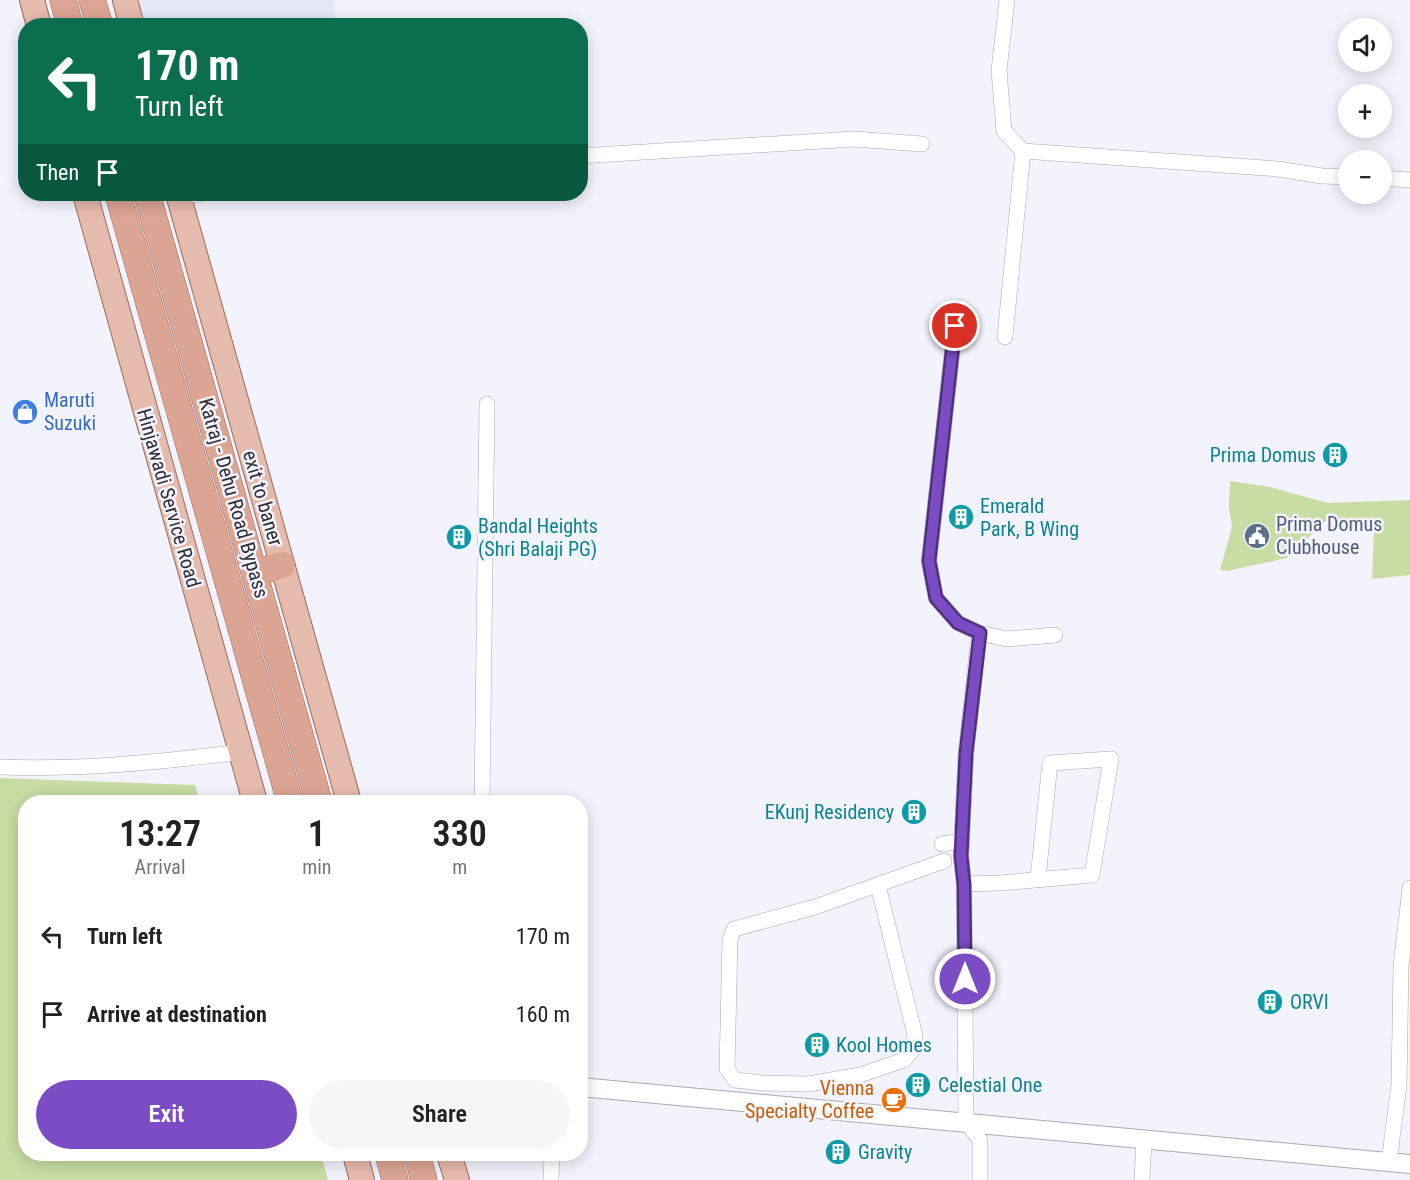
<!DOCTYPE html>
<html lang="en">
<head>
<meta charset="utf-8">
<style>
	:root { --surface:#fff; --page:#f6f6f6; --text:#222; --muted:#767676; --accent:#7c4cc4 }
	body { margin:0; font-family:"Roboto Condensed",sans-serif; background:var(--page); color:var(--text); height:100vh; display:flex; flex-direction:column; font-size:22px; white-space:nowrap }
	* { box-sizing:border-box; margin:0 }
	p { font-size:20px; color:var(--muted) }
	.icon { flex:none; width:33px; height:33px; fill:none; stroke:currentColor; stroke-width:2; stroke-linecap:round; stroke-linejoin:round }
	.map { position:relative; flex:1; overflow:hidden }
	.sheet { position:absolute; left:18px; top:795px; width:570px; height:366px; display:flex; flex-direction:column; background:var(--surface); border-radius:24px; box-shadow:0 3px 15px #0003 }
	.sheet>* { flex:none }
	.guide { position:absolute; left:18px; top:18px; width:570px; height:183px; border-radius:24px; box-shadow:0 3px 15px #0003; background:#0b6e4f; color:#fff; overflow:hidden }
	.buttons { position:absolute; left:1338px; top:18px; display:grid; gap:12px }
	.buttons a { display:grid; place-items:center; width:54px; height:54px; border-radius:50%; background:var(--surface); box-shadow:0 3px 15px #0003; font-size:30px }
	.pin { position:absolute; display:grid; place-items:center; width:51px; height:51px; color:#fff; margin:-26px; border:3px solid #fff; border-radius:50%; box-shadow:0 2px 6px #0007 }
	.me { position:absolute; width:66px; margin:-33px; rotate:0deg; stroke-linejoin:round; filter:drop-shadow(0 0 4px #0008) }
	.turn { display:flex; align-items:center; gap:21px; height:126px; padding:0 18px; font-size:27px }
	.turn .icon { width:78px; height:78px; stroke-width:2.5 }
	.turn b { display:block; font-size:42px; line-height:51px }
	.then { display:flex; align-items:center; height:57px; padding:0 18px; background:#0003; gap:12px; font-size:22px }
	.eta { display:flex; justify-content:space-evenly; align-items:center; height:102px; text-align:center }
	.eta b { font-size:36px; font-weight:600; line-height:42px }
	.button { display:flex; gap:12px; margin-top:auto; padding:12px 18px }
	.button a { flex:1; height:69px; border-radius:36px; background:var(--accent); color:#fff; font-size:24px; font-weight:600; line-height:69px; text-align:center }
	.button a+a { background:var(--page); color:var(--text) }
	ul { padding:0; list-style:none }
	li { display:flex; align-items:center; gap:18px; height:78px; padding:0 18px }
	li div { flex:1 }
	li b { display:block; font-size:22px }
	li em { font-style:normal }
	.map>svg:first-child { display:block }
	.built { fill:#e6e7f9 }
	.green { fill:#c7dda4 }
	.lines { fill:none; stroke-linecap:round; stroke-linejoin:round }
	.minor-casing { stroke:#a9a9b4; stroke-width:16 }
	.tertiary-casing { stroke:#a9a9b4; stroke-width:20 }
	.primary-casing { stroke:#996c5e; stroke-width:26 }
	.trunk-casing { stroke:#996c5e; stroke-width:27 }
	.minor { stroke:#fff; stroke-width:15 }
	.tertiary { stroke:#fff; stroke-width:18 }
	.primary { stroke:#e5bbad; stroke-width:24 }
	.trunk { stroke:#dca492; stroke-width:26 }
	.route-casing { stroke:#51317f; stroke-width:15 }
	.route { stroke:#7c4cc4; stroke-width:10 }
	.labels { text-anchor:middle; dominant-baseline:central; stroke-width:5; stroke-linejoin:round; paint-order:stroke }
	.shop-label { font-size:20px; fill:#366cbe; stroke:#f3f3fe; text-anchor:start }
	.culture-label { font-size:20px; fill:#0d838f; stroke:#f3f3fe; text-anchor:start }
	.street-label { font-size:20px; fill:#2d2d32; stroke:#f3f3fe }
	.service-label { font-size:20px; fill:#4e5e75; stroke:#f3f3fe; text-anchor:start }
	.food-label { font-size:20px; fill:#c56008; stroke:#f3f3fe; text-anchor:end }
</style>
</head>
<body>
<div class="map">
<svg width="1410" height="1180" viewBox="0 0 1410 1180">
	<rect width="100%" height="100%" fill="#f3f3fe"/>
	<path class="built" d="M138,0H334L336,25H146Z"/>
	<path class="green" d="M1230,481L1270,487L1328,503L1410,500V575L1372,579L1374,527L1326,521L1287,558L1227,571L1220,570L1232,527L1229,507Z
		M0,778L195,785L200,802H26V1154H321L328,1180H0Z"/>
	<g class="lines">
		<g class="minor-casing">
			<path id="minor" d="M1007,0L999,70L1004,131L1023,151L1278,169L1322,176L1348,177
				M580,156L854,139L922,144
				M1382,178L1410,180
				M178,196L199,194
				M955,326L929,561L936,598L958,623L979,633L1007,639L1055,635
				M1005,337L1023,151
				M979,633L966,753L961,856L964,884L966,1122L980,1140V1180
				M0,767C81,770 161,762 241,752
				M482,802L487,404
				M942,844L962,841
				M964,884L1000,883L1092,875L1111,759L1050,763L1038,878
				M878,885L915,1035L913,1050L904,1060L860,1075L809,1084L762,1083L735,1080L727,1069L730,940L734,929L815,907L944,861
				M1389,1162L1399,1085L1401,966L1410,888
				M551,1180L552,1154
				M1142,1180L1144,1139"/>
		</g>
		<g class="tertiary-casing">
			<path id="tertiary" d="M580,1087L1410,1164"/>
		</g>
		<g class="primary-casing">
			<path id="primary" d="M32,0L39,26
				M125,0L132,26
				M85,194L255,802
				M178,194L349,802
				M355,1154L362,1180
				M449,1154L457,1180"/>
		</g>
		<g class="trunk-casing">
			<path id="trunk" d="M63,0L70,26
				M92,0L100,26
				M118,194L290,802
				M147,194L319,802
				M255,573L282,565
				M388,1154L395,1180
				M417,1154L424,1180"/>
		</g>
		<use href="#minor" class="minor"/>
		<use href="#tertiary" class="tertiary"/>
		<use href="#primary" class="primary"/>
		<use href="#trunk" class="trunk"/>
	</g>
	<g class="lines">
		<g class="route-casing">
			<path id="route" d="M955,326L929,561L936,598L958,623L980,633L966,753L961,856L964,884L965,979"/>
		</g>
		<use href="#route" class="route"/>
	</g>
	<defs>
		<g id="shop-disc" transform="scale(1.35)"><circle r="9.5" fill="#3f7fe0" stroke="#f3f3fe"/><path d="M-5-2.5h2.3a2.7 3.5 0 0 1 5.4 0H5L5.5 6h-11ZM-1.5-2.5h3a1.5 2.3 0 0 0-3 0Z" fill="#fff"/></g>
		<g id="building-disc" transform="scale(1.35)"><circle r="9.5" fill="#0f9aa8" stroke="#f3f3fe"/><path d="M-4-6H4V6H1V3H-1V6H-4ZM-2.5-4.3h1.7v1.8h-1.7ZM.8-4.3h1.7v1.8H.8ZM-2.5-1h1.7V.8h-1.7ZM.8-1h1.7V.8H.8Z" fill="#fff"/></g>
		<g id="civic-disc" transform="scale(1.35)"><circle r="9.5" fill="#5c6f8a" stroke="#f3f3fe"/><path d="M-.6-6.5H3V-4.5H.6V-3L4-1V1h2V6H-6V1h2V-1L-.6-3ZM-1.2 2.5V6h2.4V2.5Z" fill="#fff"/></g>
		<g id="cafe-disc" transform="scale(1.35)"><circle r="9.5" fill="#e8710a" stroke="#f3f3fe"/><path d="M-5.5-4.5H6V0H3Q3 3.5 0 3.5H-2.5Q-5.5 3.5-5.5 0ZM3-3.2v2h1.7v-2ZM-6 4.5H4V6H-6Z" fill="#fff"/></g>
	</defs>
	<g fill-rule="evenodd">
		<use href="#shop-disc" x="25" y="412"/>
		<use href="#building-disc" x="1335" y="455"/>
		<use href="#building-disc" x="961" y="517"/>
		<use href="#civic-disc" x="1257" y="536"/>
		<use href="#building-disc" x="459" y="537"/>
		<use href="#building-disc" x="914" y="812"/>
		<use href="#building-disc" x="1270" y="1002"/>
		<use href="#building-disc" x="817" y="1045"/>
		<use href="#building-disc" x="918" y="1085"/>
		<use href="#cafe-disc" x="894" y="1100"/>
		<use href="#building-disc" x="838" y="1152"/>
	</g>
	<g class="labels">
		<g class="shop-label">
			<text x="44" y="400">Maruti<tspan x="44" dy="23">Suzuki</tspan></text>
		</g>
		<g class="culture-label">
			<text x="1316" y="455" text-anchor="end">Prima Domus</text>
			<text x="980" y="506">Emerald<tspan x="980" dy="23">Park, B Wing</tspan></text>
			<text x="478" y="526">Bandal Heights<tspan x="478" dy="23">(Shri Balaji PG)</tspan></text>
			<text x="894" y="812" text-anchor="end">EKunj Residency</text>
			<text x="1290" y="1002">ORVI</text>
			<text x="836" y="1045">Kool Homes</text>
			<text x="938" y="1085">Celestial One</text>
			<text x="858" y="1152">Gravity</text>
		</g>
		<g class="street-label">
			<text transform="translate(169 498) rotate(74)">Hinjawadi Service Road</text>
			<text transform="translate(234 498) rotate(74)">Katraj - Dehu Road Bypass</text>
			<text transform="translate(263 498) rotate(74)">exit to baner</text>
		</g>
		<g class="service-label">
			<text x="1276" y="524">Prima Domus<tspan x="1276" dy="23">Clubhouse</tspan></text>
		</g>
		<g class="food-label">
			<text x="874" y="1088">Vienna<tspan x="874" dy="23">Specialty Coffee</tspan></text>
		</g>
	</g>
</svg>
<div class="buttons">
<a><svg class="icon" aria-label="sound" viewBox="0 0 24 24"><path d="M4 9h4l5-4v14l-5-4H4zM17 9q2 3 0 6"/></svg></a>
<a>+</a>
<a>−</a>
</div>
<div class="pin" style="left:955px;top:326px;background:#d93025"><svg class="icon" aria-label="arrive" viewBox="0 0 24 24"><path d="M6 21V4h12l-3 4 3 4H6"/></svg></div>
<svg class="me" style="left:965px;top:979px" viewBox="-20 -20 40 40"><circle r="17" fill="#7c4cc4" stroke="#fff" stroke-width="3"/><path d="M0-11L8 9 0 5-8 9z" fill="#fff"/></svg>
<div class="guide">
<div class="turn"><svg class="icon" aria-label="left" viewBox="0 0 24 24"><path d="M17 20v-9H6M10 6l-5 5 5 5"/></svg><div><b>170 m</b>Turn left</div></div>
<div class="then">Then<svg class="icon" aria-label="arrive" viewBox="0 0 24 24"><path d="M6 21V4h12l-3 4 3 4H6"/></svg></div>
</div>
<section class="sheet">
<div class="eta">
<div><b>13:27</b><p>Arrival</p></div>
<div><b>1</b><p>min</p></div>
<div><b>330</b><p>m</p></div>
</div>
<ul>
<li><svg class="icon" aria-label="left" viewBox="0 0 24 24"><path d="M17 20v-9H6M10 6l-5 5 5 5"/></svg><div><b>Turn left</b></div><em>170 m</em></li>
<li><svg class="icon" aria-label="arrive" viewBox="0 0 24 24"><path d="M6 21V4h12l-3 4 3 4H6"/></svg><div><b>Arrive at destination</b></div><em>160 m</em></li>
</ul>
<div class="button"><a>Exit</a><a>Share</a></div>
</section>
</div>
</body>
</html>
